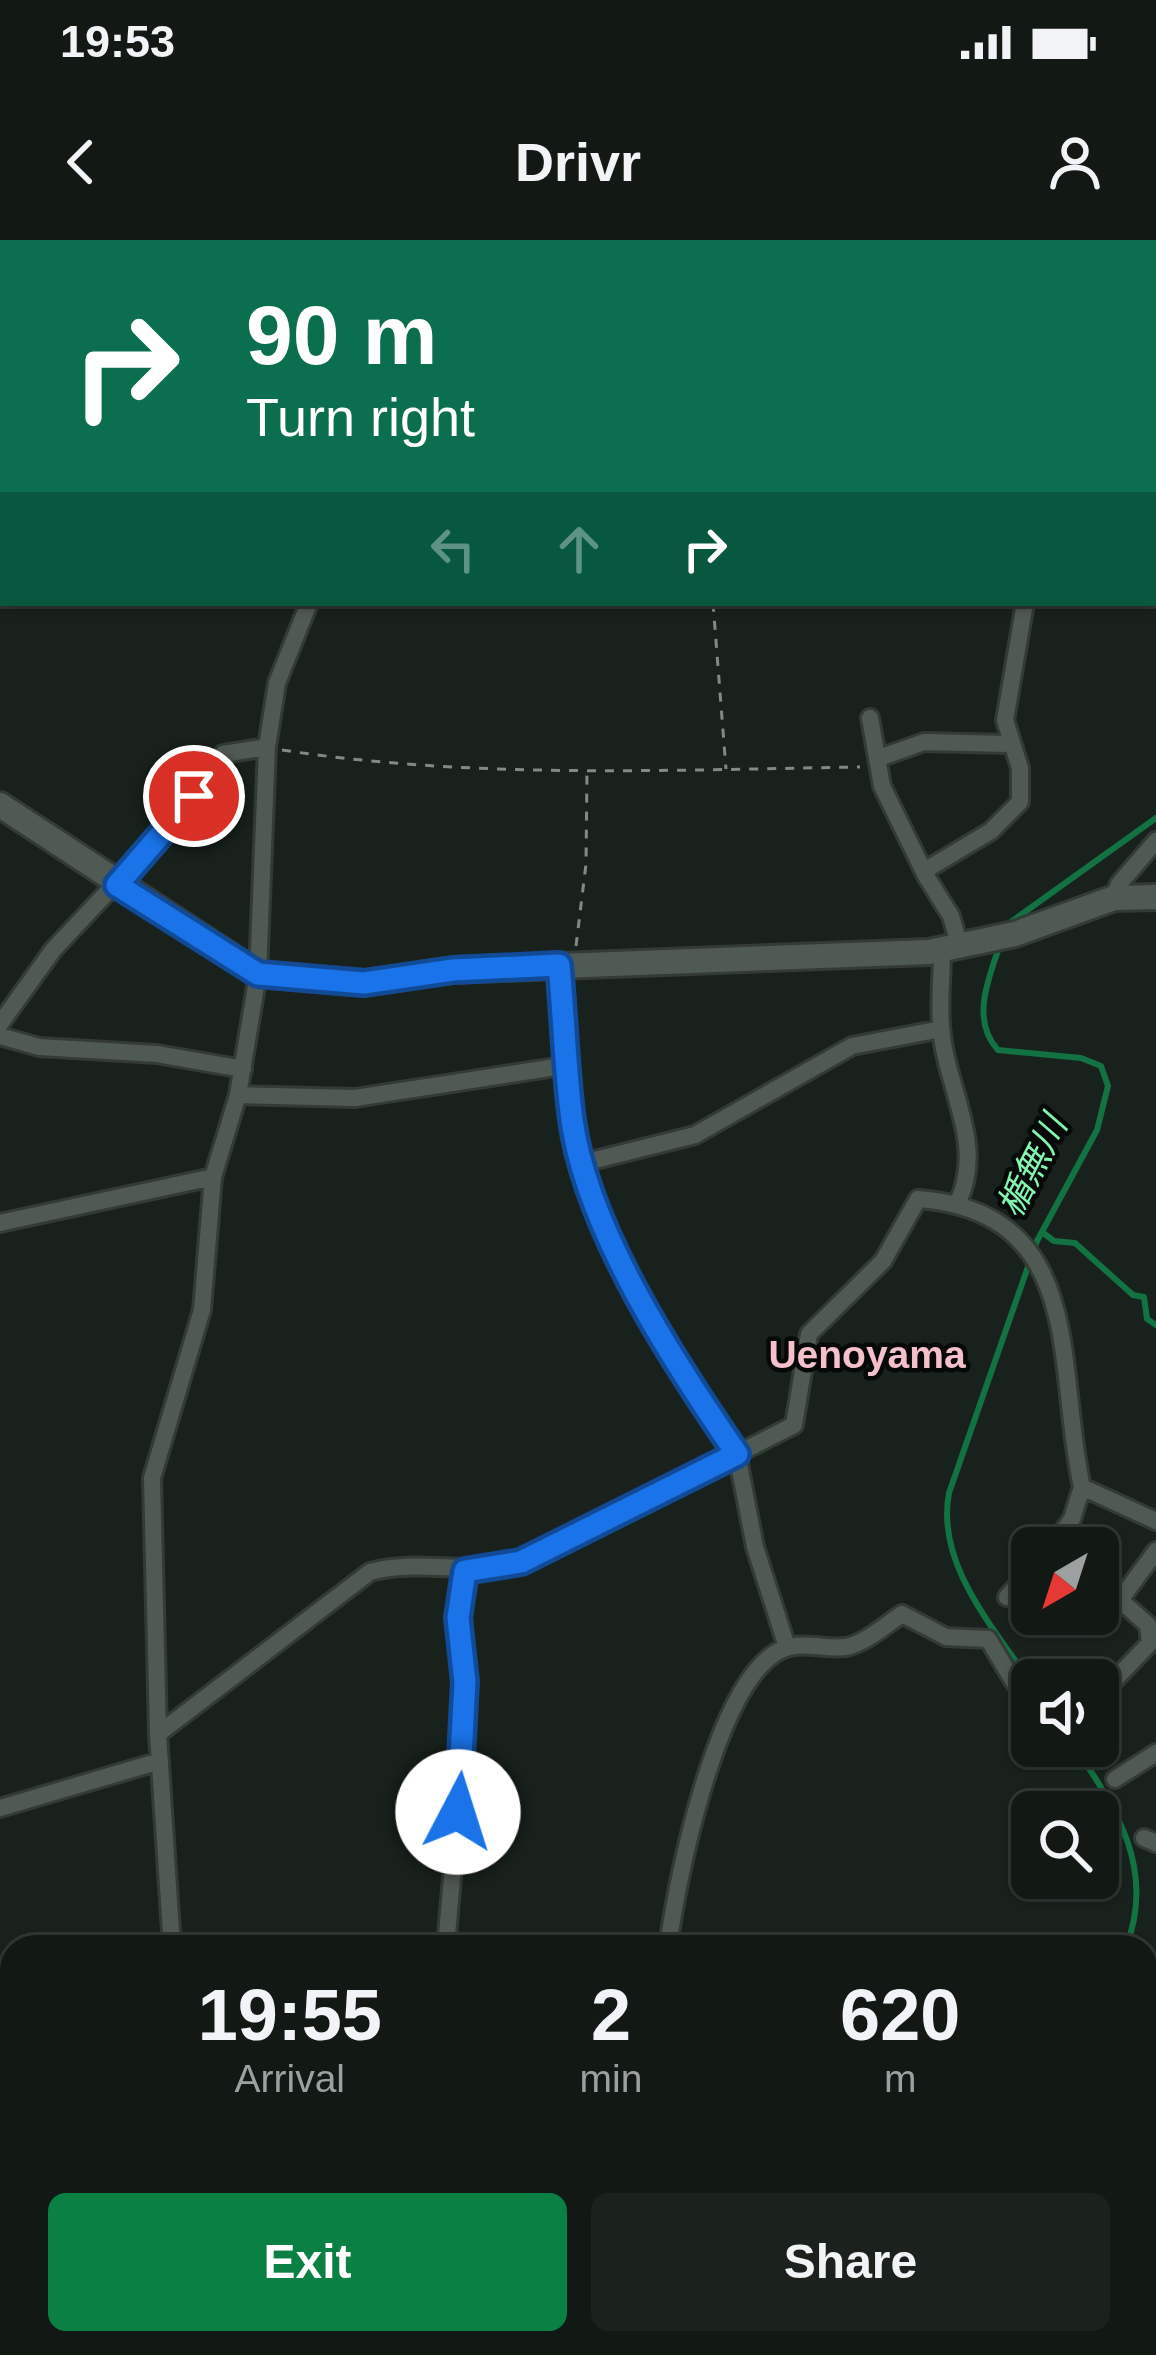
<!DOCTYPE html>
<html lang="en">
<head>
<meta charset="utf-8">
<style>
	:root { --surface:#121914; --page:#1b221d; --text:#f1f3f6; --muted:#9ca0a0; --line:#313834; --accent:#0b8043 }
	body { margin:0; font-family:Helvetica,"Noto Sans JP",sans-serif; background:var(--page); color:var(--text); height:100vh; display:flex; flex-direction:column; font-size:45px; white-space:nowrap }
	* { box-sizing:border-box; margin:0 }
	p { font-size:39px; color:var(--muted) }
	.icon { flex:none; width:66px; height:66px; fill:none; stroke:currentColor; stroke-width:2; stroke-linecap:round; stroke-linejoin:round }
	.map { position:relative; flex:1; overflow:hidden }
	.sheet { position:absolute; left:0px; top:1695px; width:1158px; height:420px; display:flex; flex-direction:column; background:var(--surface); border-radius:36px 36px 0 0; box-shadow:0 3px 9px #0004,0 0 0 3px var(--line) }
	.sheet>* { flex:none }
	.banner { position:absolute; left:0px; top:0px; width:1158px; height:366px; box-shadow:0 3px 9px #0004,0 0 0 3px var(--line); background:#0b6e4f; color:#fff; overflow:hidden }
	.needle { width:78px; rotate:219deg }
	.buttons { position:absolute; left:1011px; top:1287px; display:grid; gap:24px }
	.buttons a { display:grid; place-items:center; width:108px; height:108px; border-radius:18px; background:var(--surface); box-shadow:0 3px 9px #0004,0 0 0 3px var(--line); font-size:60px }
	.pin { position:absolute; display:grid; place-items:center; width:102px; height:102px; color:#fff; margin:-51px; border:6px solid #fff; border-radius:50%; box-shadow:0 3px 12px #0007 }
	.me { position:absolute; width:132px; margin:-66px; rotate:5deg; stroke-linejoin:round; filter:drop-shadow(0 0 9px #0008) }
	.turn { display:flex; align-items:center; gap:42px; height:252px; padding:0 48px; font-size:54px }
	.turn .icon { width:156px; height:156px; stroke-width:2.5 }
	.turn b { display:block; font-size:84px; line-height:102px }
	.lanes { display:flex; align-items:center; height:114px; padding:0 48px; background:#0003; justify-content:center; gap:60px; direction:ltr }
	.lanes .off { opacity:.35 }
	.eta { display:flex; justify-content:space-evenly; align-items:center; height:204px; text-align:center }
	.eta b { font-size:72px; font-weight:800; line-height:84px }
	.action { display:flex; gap:24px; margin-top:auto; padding:24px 48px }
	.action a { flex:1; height:138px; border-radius:18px; background:var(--accent); color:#fff; font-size:48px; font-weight:800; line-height:138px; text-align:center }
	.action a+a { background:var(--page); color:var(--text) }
	.status { display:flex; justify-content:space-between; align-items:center; height:84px; padding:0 60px; background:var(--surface); direction:ltr }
	.status svg { height:33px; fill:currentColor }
	header { display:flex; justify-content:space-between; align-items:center; height:156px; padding:0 48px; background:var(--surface); font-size:54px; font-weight:800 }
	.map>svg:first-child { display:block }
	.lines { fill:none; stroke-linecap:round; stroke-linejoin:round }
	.stream { stroke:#127242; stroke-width:6 }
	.river { stroke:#127242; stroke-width:33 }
	.street-casing { stroke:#343a36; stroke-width:22 }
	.secondary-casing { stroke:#343a36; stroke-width:30 }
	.path { stroke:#838a85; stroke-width:3; stroke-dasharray:9 9; stroke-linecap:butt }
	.street { stroke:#4f5a52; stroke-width:16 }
	.secondary { stroke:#4f5a52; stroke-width:24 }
	.route-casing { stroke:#114b97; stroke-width:30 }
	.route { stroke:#1a73e8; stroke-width:21 }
	.labels { text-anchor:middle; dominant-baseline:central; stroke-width:9; stroke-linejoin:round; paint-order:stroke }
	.water-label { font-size:36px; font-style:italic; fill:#84f5af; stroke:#060907 }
	.quarter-label { font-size:39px; font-weight:bold; fill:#f4c1cb; stroke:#060907 }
</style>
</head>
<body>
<div class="status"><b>19:53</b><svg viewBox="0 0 49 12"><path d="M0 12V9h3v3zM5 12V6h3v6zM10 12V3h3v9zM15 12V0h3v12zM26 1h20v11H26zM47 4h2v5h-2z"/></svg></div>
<header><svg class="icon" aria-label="back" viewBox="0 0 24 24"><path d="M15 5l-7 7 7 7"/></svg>Drivr<svg class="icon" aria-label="person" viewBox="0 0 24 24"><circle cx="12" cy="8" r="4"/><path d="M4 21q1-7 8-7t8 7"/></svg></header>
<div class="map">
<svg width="1156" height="2115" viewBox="0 0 1156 2115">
	<rect width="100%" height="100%" fill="#18211b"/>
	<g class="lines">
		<path class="stream" d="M1008,684L1156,578
			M1001,702C989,737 970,780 998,810L1081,818L1101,826L1108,846L1097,890L1037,1001L949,1253C936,1321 989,1382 1026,1436
			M1042,992L1054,1001L1075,1003L1133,1055L1144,1057L1147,1079L1156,1085
			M1074,1506C1117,1569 1156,1630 1126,1707
			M1125,2115L1126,2103"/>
		<path class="river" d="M624,3L626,0
			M727,3L729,0"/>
		<g class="street-casing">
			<path id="street" d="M328,3V0
				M374,3L384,0
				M637,3L639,0
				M1155,9H1156
				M0,89L3,87
				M870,478L882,546L926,636
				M879,518L924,502L1009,504
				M1114,658L1119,644L1156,601
				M960,707L951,676L926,636L929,628L991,591L1020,562V528L1005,480L1025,363
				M942,710C942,735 939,761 941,786C945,847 986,903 958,962
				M0,784L53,710L177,578L223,514L267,507
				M0,796L39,807L157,814L243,829
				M238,855L355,858L569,825
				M583,923L695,895L852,806L941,789
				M0,983L213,937L238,855L258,734L267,507L277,443L309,363
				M1051,1308L1072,1279L1082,1247
				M1007,1357L1032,1329
				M787,1407L755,1307L737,1214L794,1185L809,1094L883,1021L918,959C1088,972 1055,1128 1082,1247L1156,1281
				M1098,1457L1150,1403L1148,1385L1120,1360L1156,1311
				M158,1494L370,1332C420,1318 470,1337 521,1322L737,1214C676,1124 586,989 572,880C565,829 564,776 559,725
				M1115,1539L1156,1513
				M0,1568L160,1521
				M1144,1598L1156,1603
				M172,1707L158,1494L152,1238L202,1070L213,937
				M446,1707C453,1622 462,1538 465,1453C466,1409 458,1379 465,1332
				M668,1707C677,1638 715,1453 774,1414C797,1398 821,1410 846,1407C864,1404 887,1384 902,1374L946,1397L988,1399L1014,1442L1035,1440
				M708,2103L710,2115
				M165,2115V2103"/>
		</g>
		<g class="secondary-casing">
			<path id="secondary" d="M0,565L258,734L365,743L453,730L929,712L1015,694L1114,658L1156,657"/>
		</g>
		<path class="path" d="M713,363L726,529
			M282,510C471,539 669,530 860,527
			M576,706L586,624L587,530
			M1146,1829L1156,1827
			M953,2103L956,2115"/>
		<use href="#street" class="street"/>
		<use href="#secondary" class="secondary"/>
	</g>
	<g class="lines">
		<g class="route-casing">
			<path id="route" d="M194,556L117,645L258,734L364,743L453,730L559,725C564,776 565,829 572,880C587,990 675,1124 737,1214L521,1322L465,1331L458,1378L465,1442L458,1572"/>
		</g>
		<use href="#route" class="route"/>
	</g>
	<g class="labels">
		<g class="water-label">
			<text transform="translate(1032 926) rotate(-63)">楯無川</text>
		</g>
		<g class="quarter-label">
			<text x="867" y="1114">Uenoyama</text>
		</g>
	</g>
</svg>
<div class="buttons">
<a><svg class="needle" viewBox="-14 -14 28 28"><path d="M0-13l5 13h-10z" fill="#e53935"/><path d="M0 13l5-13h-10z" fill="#9ca0a0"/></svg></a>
<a><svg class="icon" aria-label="sound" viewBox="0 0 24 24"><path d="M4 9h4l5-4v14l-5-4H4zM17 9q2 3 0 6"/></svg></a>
<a><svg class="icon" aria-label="search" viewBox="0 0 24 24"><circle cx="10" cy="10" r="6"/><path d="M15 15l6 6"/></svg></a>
</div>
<div class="pin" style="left:194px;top:556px;background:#d93025"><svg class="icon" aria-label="arrive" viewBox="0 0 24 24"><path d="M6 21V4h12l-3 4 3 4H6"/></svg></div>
<svg class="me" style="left:458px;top:1572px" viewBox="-20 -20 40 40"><circle r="19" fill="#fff"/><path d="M0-13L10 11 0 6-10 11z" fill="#1a73e8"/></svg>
<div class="banner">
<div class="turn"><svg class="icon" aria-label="right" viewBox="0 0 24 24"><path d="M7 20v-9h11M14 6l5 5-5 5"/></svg><div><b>90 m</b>Turn right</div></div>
<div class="lanes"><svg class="icon off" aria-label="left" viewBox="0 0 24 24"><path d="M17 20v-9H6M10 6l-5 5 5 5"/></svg><svg class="icon off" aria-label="ahead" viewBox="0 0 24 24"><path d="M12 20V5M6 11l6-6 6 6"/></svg><svg class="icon" aria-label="right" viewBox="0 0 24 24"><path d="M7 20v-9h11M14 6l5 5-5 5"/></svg></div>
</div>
<section class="sheet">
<div class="eta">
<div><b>19:55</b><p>Arrival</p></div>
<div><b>2</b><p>min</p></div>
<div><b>620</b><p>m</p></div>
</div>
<div class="action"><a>Exit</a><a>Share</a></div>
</section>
</div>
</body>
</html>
